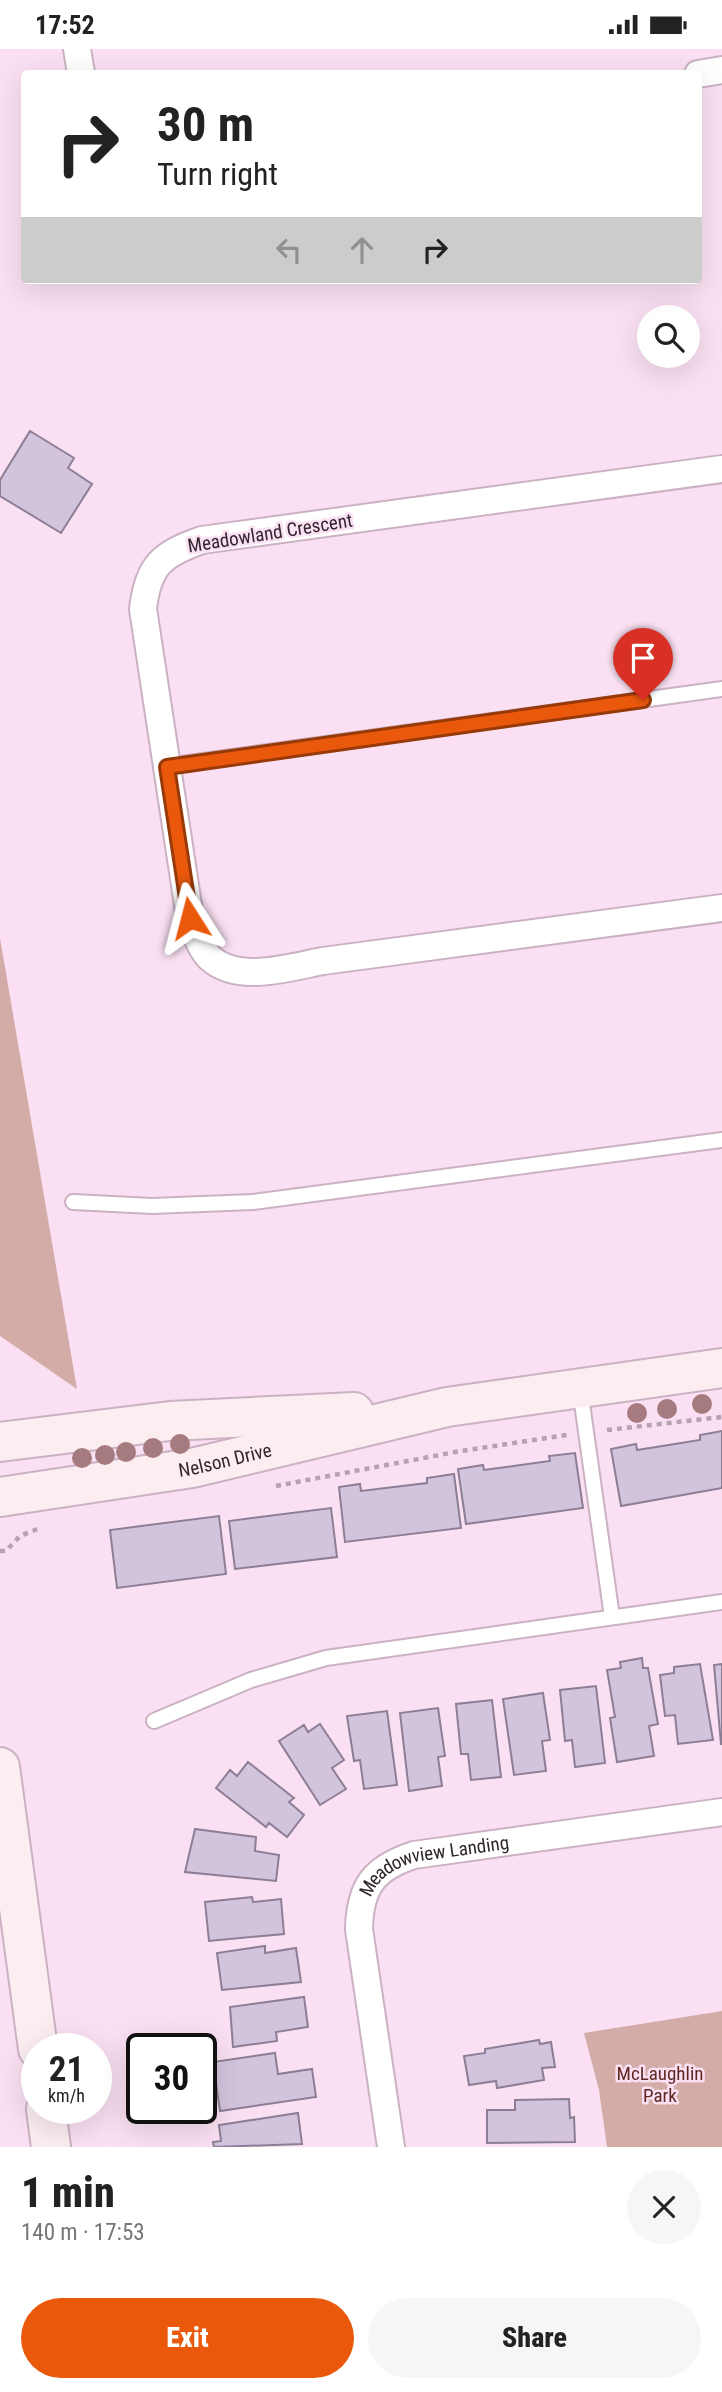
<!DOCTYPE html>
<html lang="en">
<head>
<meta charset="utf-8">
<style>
	:root { --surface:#fff; --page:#f6f6f6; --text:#222; --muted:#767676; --accent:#ea580c }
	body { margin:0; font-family:"Roboto Condensed",sans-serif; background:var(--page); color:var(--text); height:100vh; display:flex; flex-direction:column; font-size:26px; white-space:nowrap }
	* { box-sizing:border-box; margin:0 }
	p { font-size:23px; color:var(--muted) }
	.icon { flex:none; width:38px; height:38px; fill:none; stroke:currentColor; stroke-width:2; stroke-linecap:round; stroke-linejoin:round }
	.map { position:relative; height:2098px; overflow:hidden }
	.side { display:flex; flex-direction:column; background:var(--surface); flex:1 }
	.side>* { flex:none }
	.hud { position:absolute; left:21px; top:21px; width:681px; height:214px; border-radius:7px; box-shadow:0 7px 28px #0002; background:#fff; color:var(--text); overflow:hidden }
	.controls { position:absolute; left:637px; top:256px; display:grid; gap:14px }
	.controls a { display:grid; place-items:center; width:63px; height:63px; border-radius:50%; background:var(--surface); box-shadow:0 7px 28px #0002; font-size:35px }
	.speed { position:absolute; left:21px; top:1984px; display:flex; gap:14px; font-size:35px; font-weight:700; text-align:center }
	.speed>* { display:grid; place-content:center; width:91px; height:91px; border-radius:50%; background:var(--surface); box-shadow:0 7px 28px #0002; line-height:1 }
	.speed small { font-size:18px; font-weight:400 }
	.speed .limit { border:4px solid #111; border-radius:10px; background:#fff; color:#111 }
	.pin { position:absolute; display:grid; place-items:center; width:60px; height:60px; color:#fff; margin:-72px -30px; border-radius:50% 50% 50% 0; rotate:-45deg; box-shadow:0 0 7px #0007 }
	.pin .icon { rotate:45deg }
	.me { position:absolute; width:77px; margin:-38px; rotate:351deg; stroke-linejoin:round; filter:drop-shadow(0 0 5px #0008) }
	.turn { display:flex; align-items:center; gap:24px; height:147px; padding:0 21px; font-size:32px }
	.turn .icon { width:91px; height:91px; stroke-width:2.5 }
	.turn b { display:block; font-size:49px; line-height:60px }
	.lanes { display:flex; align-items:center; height:66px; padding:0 21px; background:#0003; justify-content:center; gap:35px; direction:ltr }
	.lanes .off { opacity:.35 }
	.round { display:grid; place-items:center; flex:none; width:74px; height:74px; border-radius:37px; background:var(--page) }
	.head { display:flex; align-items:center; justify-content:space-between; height:119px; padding:0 21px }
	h1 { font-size:42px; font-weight:800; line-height:52px }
	.primary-button { display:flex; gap:14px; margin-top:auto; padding:14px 21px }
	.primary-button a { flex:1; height:80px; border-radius:42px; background:var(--accent); color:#fff; font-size:28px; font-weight:800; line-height:80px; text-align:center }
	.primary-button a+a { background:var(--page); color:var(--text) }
	.status { display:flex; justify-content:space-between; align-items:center; height:49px; padding:0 35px; background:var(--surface); direction:ltr }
	.status svg { height:19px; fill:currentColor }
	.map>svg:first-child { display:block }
	.green { fill:#d3aca7 }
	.building { fill:#d2c4dc; stroke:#8c7f95; stroke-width:2 }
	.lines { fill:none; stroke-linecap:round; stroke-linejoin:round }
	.lane-casing { stroke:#cbb2c3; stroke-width:18 }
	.street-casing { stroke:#cbb2c3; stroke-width:30 }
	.secondary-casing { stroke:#cbb2c3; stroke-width:42 }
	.path { stroke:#b7a2b1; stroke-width:4.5; stroke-dasharray:5 5; stroke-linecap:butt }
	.lane { stroke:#fff; stroke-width:14 }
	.street { stroke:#fff; stroke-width:26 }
	.secondary { stroke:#fcedf1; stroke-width:38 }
	.tree { fill:#a57b80 }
	.route-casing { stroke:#983908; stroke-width:18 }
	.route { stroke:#ea580c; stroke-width:12 }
	.labels { text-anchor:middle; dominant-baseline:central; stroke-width:5; stroke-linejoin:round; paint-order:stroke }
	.street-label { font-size:19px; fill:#30262d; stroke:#fae0f2 }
	.park-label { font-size:19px; fill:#5f2822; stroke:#fae0f2 }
</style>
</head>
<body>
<div class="status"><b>17:52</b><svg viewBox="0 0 49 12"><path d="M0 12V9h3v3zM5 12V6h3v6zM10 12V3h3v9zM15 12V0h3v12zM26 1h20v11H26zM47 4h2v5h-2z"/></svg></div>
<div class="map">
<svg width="722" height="2098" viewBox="0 0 722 2098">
	<rect width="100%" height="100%" fill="#fae0f2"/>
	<path class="green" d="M0,889L77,1340L0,1287Z
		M722,1962V2098H607L599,2041L584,1984Z"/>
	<path class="building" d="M30,382L74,409L68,419L92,435L61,484L0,447V431Z
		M722,1382V1439L621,1457L611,1400L636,1395L637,1401L700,1391V1386Z
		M575,1404L583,1459L466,1475L458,1420L483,1416L484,1421L550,1412L549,1407Z
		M454,1425L461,1479L345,1493L339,1438L360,1435L361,1442L427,1434V1429Z
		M331,1459L337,1508L235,1520L229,1472Z
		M219,1467L226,1525L117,1539L110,1481Z
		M642,1609L643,1619H648L658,1675L649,1677L654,1707L617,1713L610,1669L615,1668L607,1621L621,1619L620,1613Z
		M700,1615L713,1691L678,1695L675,1666L665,1667L660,1626L674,1624V1618Z
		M722,1615V1695H721L714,1616Z
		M596,1637L605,1714L575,1718L572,1691L565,1692L560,1641Z
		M543,1644L550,1691L542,1692L546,1722L514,1726L503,1650Z
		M492,1651L501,1728L471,1731L468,1705H461L456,1655Z
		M438,1659L445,1707L438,1708L442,1737L409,1742L400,1664Z
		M387,1662L397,1736L364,1740L360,1711L354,1712L347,1667Z
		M320,1675L344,1711L332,1719L346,1740L320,1756L279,1692L304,1676L308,1683Z
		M248,1713L294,1749L289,1753L304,1766L287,1788L269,1774L266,1778L216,1739L230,1721L237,1727Z
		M195,1780L256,1788L255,1802L279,1806L276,1832L185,1823Z
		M252,1848L253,1853L281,1850L284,1885L209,1892L205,1853Z
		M265,1897V1904L296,1899L301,1933L222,1941L217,1904Z
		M304,1948L308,1978L276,1983L277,1992L233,1998L230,1958Z
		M539,1991L540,1995L551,1993L555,2018L542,2019L544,2031L497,2039L496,2032L469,2036L464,2007L485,2004V2000Z
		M275,2004L278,2025L312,2020L316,2048L220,2062L213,2013Z
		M569,2050L570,2069L574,2068L575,2093L487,2094V2061H515V2051Z
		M298,2064L302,2095L214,2098L213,2093L221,2092L219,2076Z"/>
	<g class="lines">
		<g class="lane-casing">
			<path id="lane" d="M167,717L722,640
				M73,1153L152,1157L253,1153L722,1091
				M580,1340L612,1568
				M154,1672L251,1631L326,1609L722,1553"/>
		</g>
		<g class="street-casing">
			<g id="street">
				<path d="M77,0L81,24"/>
				<path d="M698,25L722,21"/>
				<path d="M722,420L202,491C162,505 148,516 143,560L190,869C195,882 200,900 210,909C239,935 290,918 323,912L722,859"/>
				<path id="s1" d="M391,2098L359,1880C360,1837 374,1819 414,1806L722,1763"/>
			</g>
		</g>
		<g class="secondary-casing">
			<g id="secondary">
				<path d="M0,1393L170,1372L354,1363"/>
				<path id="s2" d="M0,1448L192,1419L447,1358L722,1319"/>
				<path d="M0,1718L38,2000"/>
				<path d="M46,2060L51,2098"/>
			</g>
		</g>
		<path class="path" d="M607,1381L722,1368
			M276,1437L455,1403L567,1386
			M0,1502H6L20,1487L40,1479"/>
		<use href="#lane" class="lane"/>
		<use href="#street" class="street"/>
		<use href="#secondary" class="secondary"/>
	</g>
	<g class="tree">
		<circle cx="702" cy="1355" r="10"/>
		<circle cx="667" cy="1360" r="10"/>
		<circle cx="637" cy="1364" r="10"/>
		<circle cx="180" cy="1395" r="10"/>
		<circle cx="153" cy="1399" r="10"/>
		<circle cx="126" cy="1403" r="10"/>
		<circle cx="105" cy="1406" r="10"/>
		<circle cx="82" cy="1409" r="10"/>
	</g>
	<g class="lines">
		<g class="route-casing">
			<path id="route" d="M190,869L167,718L643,651"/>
		</g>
		<use href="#route" class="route"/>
	</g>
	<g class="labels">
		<g class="street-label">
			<text transform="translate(270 484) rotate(-9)">Meadowland Crescent</text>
			<text stroke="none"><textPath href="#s2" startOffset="228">Nelson Drive</textPath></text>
			<text stroke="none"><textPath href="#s1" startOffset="336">Meadowview Landing</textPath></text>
		</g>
		<g class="park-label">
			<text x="660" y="2024">McLaughlin<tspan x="660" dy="22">Park</tspan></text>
		</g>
	</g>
</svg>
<div class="controls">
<a><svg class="icon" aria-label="search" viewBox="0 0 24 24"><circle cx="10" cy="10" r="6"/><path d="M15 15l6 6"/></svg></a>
</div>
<div class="speed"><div>21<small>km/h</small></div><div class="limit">30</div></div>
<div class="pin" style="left:643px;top:651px;background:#d93025"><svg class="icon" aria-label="arrive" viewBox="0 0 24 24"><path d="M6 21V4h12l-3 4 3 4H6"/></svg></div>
<svg class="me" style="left:190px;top:869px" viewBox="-20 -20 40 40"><path d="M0-17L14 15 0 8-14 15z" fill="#ea580c" stroke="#fff" stroke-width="4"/></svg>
<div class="hud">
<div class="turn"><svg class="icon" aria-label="right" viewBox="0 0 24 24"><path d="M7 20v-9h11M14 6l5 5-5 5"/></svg><div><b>30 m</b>Turn right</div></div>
<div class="lanes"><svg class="icon off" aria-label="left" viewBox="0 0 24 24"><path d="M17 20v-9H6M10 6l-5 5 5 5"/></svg><svg class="icon off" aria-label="ahead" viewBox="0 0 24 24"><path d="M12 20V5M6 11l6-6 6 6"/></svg><svg class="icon" aria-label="right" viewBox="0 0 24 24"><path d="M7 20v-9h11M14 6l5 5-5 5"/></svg></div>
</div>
</div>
<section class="side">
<div class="head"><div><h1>1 min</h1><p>140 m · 17:53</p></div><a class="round"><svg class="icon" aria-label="close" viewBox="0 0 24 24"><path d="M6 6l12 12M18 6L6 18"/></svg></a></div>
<div class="primary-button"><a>Exit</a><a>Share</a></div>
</section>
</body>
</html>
